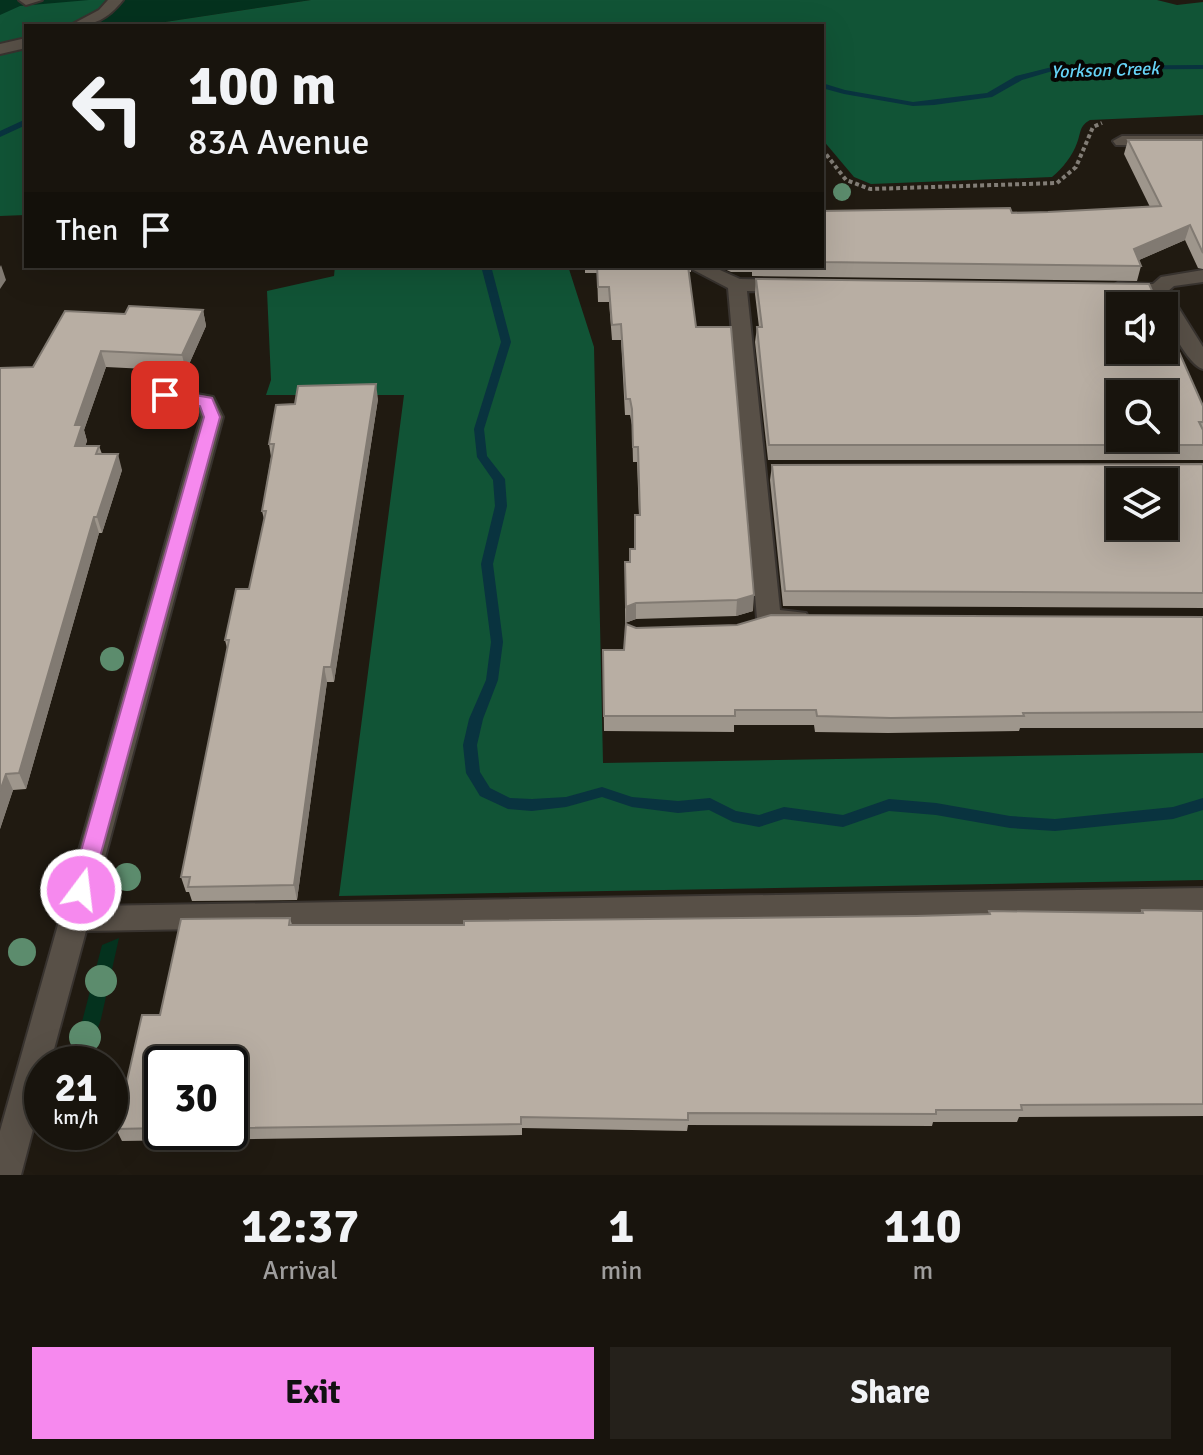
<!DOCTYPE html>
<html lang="en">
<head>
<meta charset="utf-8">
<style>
	:root { --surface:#18140d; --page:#25211b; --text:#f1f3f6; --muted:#9f9e9d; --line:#36332e; --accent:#f689ee }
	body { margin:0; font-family:Signika,sans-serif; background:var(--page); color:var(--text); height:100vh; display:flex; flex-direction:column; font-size:30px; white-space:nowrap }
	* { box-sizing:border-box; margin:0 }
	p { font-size:26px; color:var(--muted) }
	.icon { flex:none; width:44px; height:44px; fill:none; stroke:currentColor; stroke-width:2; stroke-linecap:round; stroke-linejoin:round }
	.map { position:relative; height:1175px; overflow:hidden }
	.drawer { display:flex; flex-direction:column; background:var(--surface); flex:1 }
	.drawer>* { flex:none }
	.guide { position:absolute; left:24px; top:24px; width:800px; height:244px; border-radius:0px; box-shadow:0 8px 32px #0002,0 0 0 2px var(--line); background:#18140d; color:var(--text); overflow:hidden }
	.tools { position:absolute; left:1106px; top:292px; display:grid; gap:16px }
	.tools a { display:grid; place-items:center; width:72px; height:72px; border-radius:0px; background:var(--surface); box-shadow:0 8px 32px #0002,0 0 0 2px var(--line); font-size:40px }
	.speed { position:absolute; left:24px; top:1046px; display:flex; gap:16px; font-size:40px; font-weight:700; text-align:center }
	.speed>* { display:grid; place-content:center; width:104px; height:104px; border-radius:50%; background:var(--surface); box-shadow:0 8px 32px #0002,0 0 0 2px var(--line); line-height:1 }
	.speed small { font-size:20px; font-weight:400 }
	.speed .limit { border:4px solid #111; border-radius:12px; background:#fff; color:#111 }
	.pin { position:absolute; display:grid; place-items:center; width:68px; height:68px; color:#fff; margin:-34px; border-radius:16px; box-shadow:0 4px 12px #0006 }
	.me { position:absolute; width:88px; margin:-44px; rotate:15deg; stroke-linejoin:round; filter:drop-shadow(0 0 6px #0008) }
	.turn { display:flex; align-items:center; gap:28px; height:168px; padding:0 32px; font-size:36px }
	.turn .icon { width:104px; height:104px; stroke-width:2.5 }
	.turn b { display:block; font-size:56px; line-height:68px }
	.then { display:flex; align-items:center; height:76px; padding:0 32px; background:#0003; gap:16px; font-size:30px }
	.eta { display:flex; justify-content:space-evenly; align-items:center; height:136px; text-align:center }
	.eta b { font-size:48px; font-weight:700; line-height:56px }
	.primary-button { display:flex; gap:16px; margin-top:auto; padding:16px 32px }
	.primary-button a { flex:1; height:92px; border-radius:0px; background:var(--accent); color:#111; font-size:32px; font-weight:700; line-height:92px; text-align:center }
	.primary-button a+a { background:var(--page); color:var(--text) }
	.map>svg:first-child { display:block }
	.green { fill:#04321e }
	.forest { fill:#115436 }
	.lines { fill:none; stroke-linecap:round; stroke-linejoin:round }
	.stream { fill:#09333f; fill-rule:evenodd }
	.minor-casing { stroke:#38332f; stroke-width:4 }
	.path { stroke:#827d76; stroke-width:4; stroke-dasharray:4 3; stroke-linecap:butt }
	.minor { fill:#585047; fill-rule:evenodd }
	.tree { fill:#5c8c6d }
	.wall { fill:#9e968c; fill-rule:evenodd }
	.shaded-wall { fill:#817a72 }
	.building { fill:#b8aea3; stroke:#817a72; stroke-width:2; fill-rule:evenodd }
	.route { fill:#f689ee; stroke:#a0599b; stroke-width:2 }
	.labels { text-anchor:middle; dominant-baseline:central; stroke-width:8; stroke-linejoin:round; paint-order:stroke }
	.far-water-label { font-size:18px; font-style:italic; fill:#66d4f7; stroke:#080503 }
</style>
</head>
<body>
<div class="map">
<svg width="1203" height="1175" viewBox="0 0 1203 1175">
	<rect width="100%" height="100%" fill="#201a11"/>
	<path class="green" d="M0,0H311L152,24L26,26L0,53Z
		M119,938L101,1019L86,1064H71L102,945Z"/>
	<path class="forest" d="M89,0H108C87,27 56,26 26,26V39L0,45V15L20,6Z
		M311,0H1157L1177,5L1203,2V115L1090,120C1079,126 1081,133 1077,143C1073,155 1062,169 1052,177L871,184L854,177L822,139V26H89L152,24Z
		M26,47V215L0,216V53Z
		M335,266H568L594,347L603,763L1203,753V880L339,896L404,395H266L271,380L267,291L334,276Z"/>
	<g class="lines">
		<path class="stream" d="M614,24H643L647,26H613Z
			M1203,65V69L1056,70L1022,80L992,97L934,105L913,106L844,94L822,88V83L845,90L913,102L987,93L1016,76L1056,66Z
			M26,119V125L0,137V131Z
			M481,266H491L511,342L484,429L487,456L505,479L507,506L493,564L503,642L498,680L483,719L477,745L480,772L490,788L510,798L532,799L566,797L602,787L632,797L678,801L710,798L736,811L759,815L784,807L843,815L889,799L936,803L1010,816L1055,819L1173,807L1203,798V810L1173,819L1055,831L1010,828L936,815L889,811L843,827L784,819L759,827L733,822L709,810L678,813L632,807L602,797L566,807L532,811L508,809L480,796L466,773L463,745L469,719L486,680L491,642L481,564L495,506L493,480L477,457L474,429L501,342Z"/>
		<g class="minor-casing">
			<path id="minor" d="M19,0H42L26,5Z
				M108,0H123C108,19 94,26 69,26L99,10Z
				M26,38V48L0,54V44Z
				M1122,136H1203V146L1116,145L1113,141Z
				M686,266H711L740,279L785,280L795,286L785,292L747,291L780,610L806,613L809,619L806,625L797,628L760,624L757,618L728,288Z
				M1203,270V282L1174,286L1168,291L1203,347V369C1189,366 1164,320 1164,306H1158L1152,296L1118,295L1108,289L1118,283L1153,284L1161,277Z
				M165,388L213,397L223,417L92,906L1203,888V912L86,931L50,1064H42V1095L21,1175H0V1131L201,417L197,407L158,400L154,395L158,390Z"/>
		</g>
		<path class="path" d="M822,149L846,180L870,189L1057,183L1076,167L1093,127L1102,123"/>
		<use href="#minor" class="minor"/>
	</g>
	<g class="tree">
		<circle cx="842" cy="192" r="9"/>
		<circle cx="112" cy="659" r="12"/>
		<circle cx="127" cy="877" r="14"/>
		<circle cx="22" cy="952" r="14"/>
		<circle cx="101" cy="981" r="16"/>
		<circle cx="85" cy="1037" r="16"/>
	</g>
	<path class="wall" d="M1128,140H1203V269L1198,268L1185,240L1139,260L1141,266L1137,281L752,276V272H731L718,266H822V211L1048,212L1150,207L1124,154Z
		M585,266H691V272H689L696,327L753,611L736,616L636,619L625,623V562H630L635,549L639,515L637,462H633L632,425L630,415H625L621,340H612L609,302H598L597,273H585Z
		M756,279L1203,406V460H768L755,342L757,327H759L755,294Z
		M203,310L206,326L186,371L106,367L84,430L87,441L85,446H99L102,454L122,470L102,533H99L26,789L13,790L0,829V368L33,367L125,314Z
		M378,399L334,682H327L297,900L192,901L189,892H186L181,877L227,648L225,640L249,589L264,519L262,511L271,457L269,444Z
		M1203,464V608L783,606L770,480L772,465Z
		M1203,617V728H1020L1019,731L888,733L815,732L814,725H734V732L604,731L603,650H624L636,628Z
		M1142,910L1203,911V1116L1019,1117L1017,1122H933L932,1126L688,1125L687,1131L522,1128V1135L122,1141L116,1129L160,1015L290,918L292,925H464L989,914V911L1140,913ZM162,1064H230V1132H162Z"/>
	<path class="shaded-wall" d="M1190,225L1185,240L1130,264L1134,249Z
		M1,265L6,280L0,289V267Z
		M203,310L206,326L186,371L182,355Z
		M101,351L106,367L84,430L87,441L80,462L75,446V425Z
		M376,384L378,399L334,682L331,667Z
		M118,454L122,470L102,533L97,517Z
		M94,517L99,533L26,789L19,773Z
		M754,595L753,611L736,616L737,600Z
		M636,603V619L625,623L626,607Z
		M324,667L327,682L297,900L294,885Z
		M6,774L13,790L0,829V791Z"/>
	<path class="building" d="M1128,140H1203V253L1190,225L1134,249L1141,266L822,262V211L1010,208L1012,213L1048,212L1161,206Z
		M597,266H688L696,327H731L754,595L737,600L636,603L626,607L625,562H630V549H635V515H640L638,447H633L632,409L630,399H626L621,324L612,325L609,287H598Z
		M756,279L1149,284L1159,306H1120V350H1164V318L1203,406V422H1199L1203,430V445H769L757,327H762ZM1120,394H1164V438H1120Z
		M129,306L203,310L182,355L101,351L75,425H82L75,446H99L96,454H118L97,517H94L19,773L6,774L0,791V368L33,367L65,311L125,314Z
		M376,384L331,667H324L294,885L188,887L190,877H181L229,640H225L236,589H249L266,511H262L274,444H269L276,405L295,404L298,386Z
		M1203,464V593L785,591L772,465ZM1120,482H1164V526H1120Z
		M771,615L1203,617V712L1023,713L1024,716L891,718L817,716L816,710H735V716H604L603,650H624L626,624L636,628L737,625Z
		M1142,910L1203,911V1104L1021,1105L1022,1110H936V1114L688,1113V1120L521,1117V1124L230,1128V1064H162V1128L116,1129L142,1015H160L181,919L290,918L289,925H464V921L916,916L990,914L989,911L1143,913Z"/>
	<path class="route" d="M165,390L212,398L220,417L91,890L88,896L81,899L73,896L70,890L204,417L200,406L159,398L157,395Z"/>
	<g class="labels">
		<g class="far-water-label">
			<text transform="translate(1105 70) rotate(-2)">Yorkson Creek</text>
		</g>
	</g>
</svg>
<div class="tools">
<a><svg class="icon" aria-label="sound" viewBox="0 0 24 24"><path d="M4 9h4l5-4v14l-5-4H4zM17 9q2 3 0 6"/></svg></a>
<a><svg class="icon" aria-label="search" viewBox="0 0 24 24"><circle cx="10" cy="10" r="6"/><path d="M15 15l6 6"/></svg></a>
<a><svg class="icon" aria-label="layers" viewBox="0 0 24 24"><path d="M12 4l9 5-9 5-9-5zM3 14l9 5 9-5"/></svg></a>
</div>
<div class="speed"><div>21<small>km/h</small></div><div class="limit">30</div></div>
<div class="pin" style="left:165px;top:395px;background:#d93025"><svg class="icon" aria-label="arrive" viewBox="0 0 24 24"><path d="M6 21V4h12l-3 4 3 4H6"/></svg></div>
<svg class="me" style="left:81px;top:890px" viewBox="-20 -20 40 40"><circle r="17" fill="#f689ee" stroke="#fff" stroke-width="3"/><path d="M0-11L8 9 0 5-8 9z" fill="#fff"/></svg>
<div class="guide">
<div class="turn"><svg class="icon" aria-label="left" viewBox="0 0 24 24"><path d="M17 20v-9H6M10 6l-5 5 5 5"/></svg><div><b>100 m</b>83A Avenue</div></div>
<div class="then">Then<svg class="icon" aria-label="arrive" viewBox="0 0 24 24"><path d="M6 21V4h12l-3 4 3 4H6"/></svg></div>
</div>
</div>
<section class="drawer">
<div class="eta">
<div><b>12:37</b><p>Arrival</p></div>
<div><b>1</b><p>min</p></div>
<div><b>110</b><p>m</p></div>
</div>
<div class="primary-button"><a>Exit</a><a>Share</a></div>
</section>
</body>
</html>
